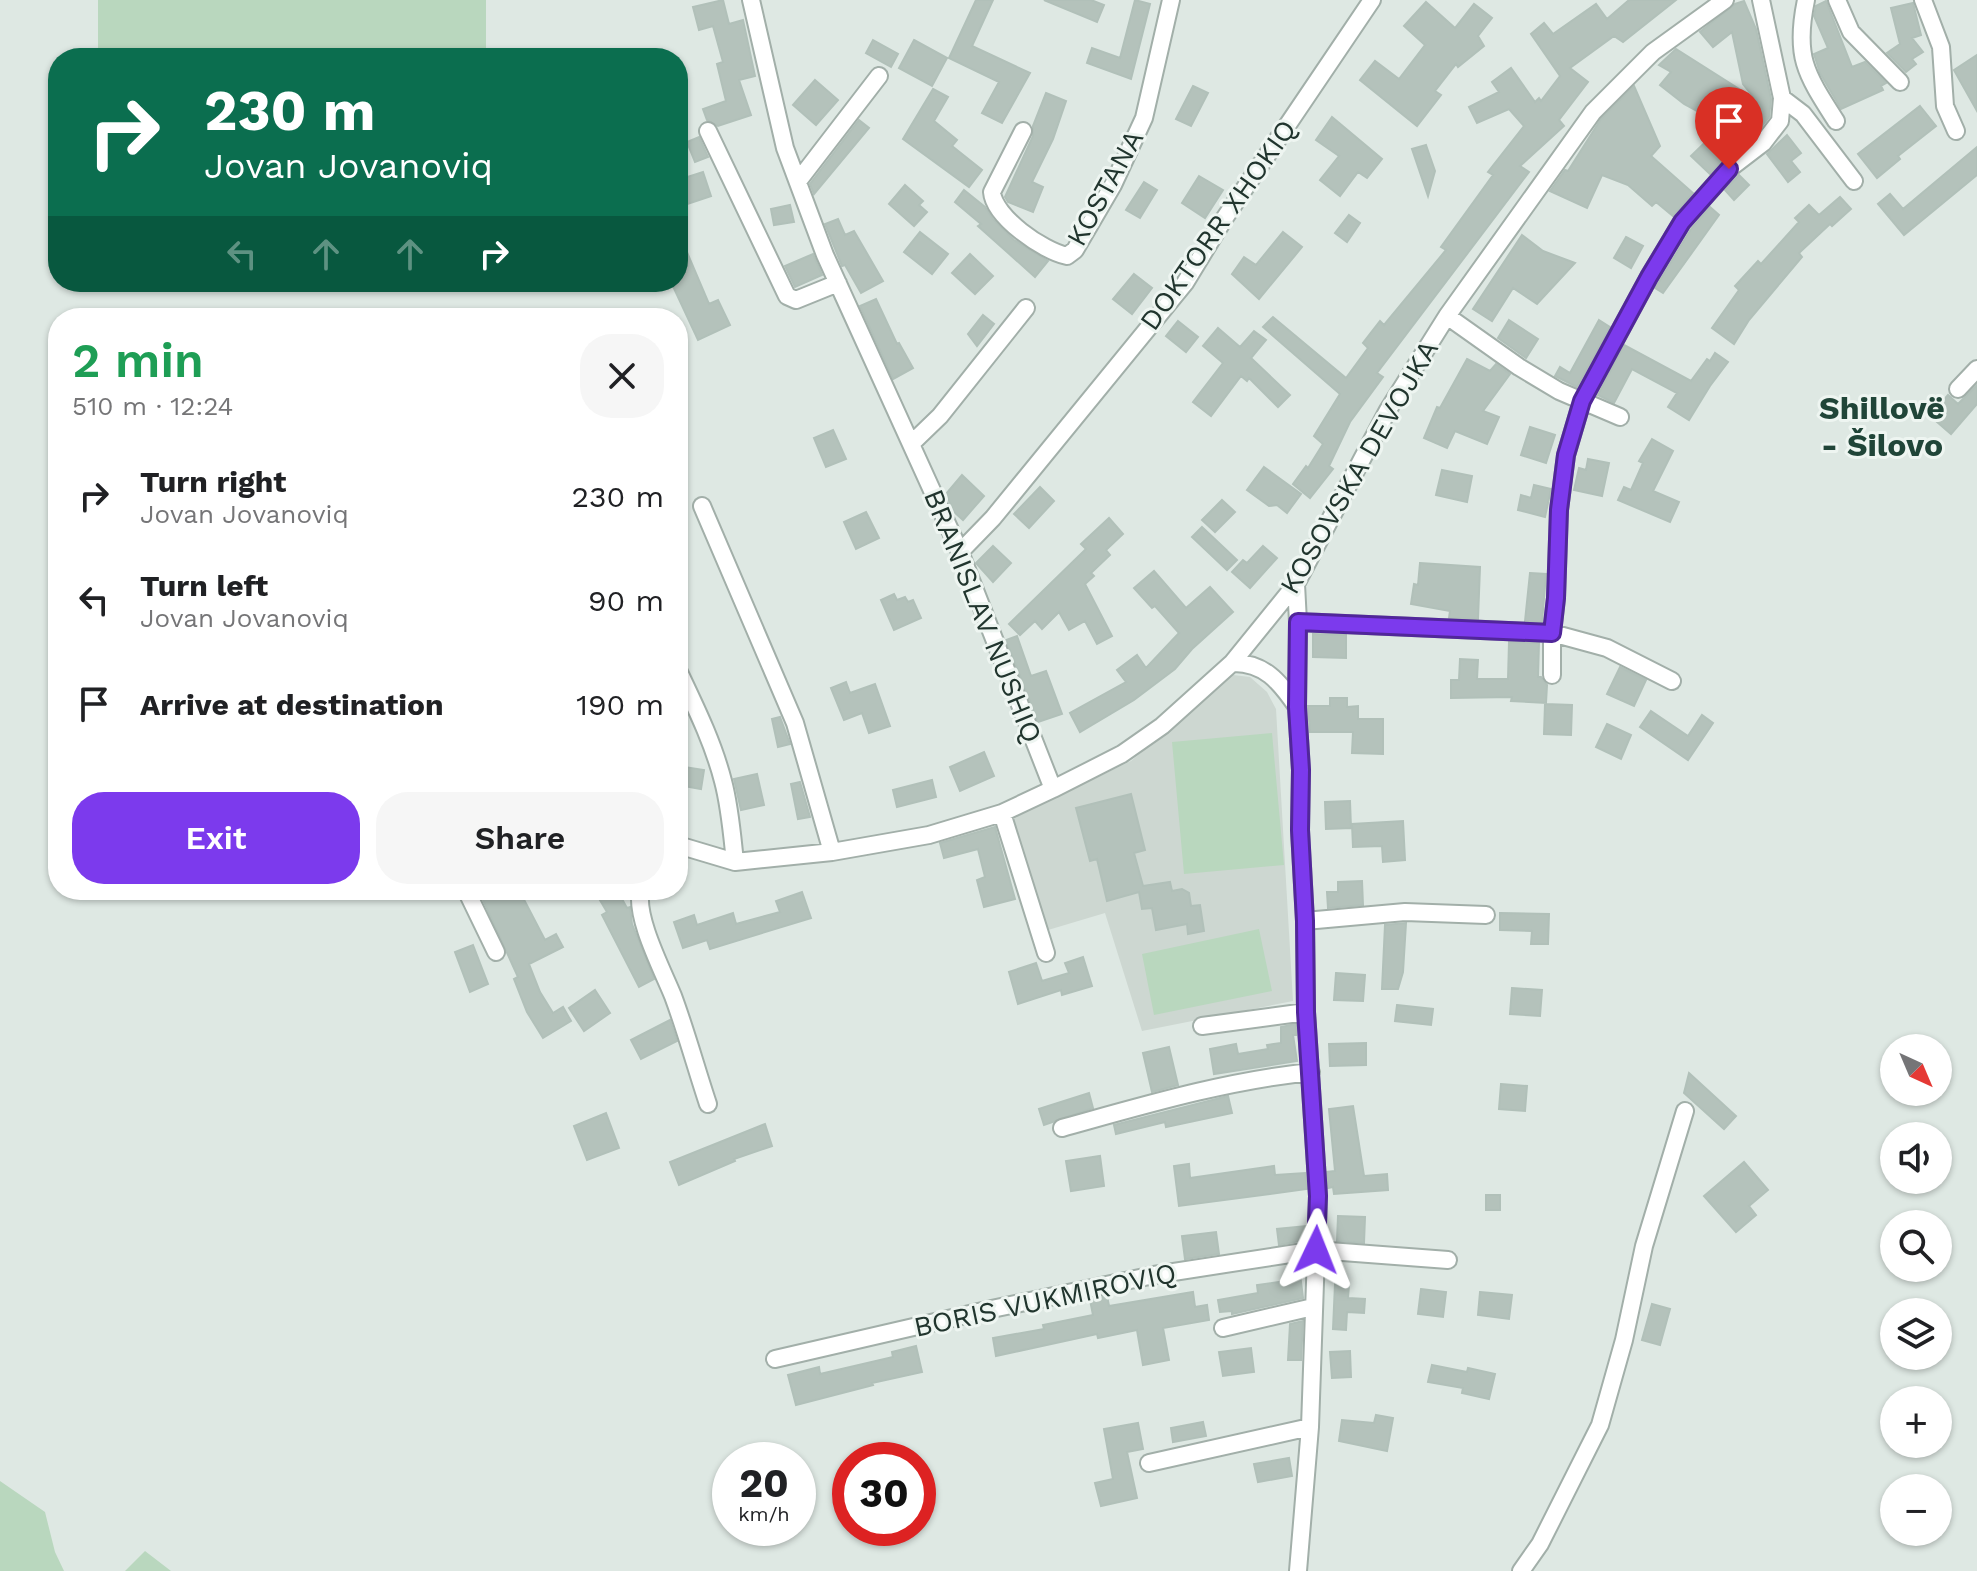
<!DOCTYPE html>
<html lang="en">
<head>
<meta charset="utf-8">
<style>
	:root { --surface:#fff; --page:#f6f6f6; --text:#202124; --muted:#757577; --accent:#7c3aed }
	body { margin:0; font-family:"Work Sans",sans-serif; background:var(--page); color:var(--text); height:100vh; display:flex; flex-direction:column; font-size:30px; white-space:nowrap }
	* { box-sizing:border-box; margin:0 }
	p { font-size:26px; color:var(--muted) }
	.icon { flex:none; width:44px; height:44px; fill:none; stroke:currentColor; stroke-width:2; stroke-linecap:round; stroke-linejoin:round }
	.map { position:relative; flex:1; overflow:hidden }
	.drawer { position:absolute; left:48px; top:308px; width:640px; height:592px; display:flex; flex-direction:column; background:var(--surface); border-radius:32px; box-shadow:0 2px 6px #0004 }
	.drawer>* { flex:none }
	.guide { position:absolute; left:48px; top:48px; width:640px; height:244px; border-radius:32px; box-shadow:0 2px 6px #0004; background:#0b6e4f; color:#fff; overflow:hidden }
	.needle { width:52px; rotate:136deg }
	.controls { position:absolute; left:1880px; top:1034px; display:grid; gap:16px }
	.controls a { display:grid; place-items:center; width:72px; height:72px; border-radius:50%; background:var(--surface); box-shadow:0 2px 6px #0004; font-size:40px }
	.speed { position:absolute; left:712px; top:1442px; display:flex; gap:16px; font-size:40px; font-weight:700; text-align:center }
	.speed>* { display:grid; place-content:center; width:104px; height:104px; border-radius:50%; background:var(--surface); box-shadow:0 2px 6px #0004; line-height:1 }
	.speed small { font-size:20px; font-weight:400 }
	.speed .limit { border:12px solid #d22; background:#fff; color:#111 }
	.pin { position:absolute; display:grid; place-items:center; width:68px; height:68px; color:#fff; margin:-82px -34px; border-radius:50% 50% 50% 0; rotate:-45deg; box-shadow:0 0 8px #0007 }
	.pin .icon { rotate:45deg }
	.me { position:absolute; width:88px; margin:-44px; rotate:2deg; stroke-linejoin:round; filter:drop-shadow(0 0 6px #0008) }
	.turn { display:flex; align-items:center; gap:28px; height:168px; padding:0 24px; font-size:36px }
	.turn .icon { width:104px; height:104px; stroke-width:2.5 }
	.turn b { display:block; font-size:56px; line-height:68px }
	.lanes { display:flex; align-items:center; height:76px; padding:0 24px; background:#0003; justify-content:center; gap:40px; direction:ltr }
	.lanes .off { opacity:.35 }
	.round { display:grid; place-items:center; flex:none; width:84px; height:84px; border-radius:32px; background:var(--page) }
	.headline { display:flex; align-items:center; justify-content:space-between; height:136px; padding:0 24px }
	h1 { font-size:48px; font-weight:600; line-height:60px; color:#1e9e55 }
	.button { display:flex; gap:16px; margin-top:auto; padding:16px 24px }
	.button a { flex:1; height:92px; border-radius:32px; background:var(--accent); color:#fff; font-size:32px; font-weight:600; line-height:92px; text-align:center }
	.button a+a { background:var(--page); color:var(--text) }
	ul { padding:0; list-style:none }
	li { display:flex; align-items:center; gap:24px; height:104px; padding:0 24px }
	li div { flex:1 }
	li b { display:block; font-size:30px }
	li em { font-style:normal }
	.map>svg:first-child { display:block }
	.built { fill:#cdd7d1 }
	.green { fill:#b9d7be }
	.building { fill:#b4c2bb; stroke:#b1c0b9; stroke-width:2 }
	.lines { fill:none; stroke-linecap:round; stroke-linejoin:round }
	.minor-casing { stroke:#a2afa9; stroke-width:20 }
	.minor { stroke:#fff; stroke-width:16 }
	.route-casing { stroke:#51269a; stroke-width:20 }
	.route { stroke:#7c3aed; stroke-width:14 }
	.labels { text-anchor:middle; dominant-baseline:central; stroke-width:6; stroke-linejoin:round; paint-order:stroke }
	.street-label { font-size:28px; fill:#21352e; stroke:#eef5f1 }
	.quarter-label { font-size:32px; font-weight:bold; fill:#204538; stroke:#eef5f1 }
</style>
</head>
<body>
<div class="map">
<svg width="1977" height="1571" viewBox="0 0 1977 1571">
	<rect width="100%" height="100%" fill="#dee8e3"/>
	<path class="built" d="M1233,675L1250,677L1267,692L1276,709L1293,1001L1142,1031L1105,913L1038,933L1011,819L1131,761Z"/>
	<path class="green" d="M98,0H486V52L468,58H266L264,51L247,58H98Z
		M1272,733L1284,865L1184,874L1172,742Z
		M1259,929L1272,991L1154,1015L1142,954Z
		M0,1481L45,1512L55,1552L64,1571H0Z
		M145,1551L171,1571H125Z"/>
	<path class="building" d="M723,0L729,24L743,20L755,76L739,80L751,115L718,126L707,120L703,109L726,101L717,64L723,62L713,26L699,30L693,7Z
		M976,0H993L972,46L1030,73L1002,123L982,113L999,82L949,58Z
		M1044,0H1091L1104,5L1097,22Z
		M1135,0L1150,4L1131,79L1087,63L1092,48L1120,58Z
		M1629,0H1676L1623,42L1614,36L1570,68L1588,82L1559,120L1564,126L1520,166L1529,172L1377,373L1383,377L1350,422L1329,466L1333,469L1310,498L1293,484L1306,466L1308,468L1323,444L1314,436L1340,394L1263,327L1273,317L1346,378L1368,348L1363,343L1380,321L1384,325L1446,250L1441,247L1493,175L1488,172L1524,126L1509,109L1477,123L1469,107L1499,92L1492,82L1511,68L1535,102L1539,98L1541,101L1560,76L1531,34L1544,23L1553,34L1596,4L1607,19Z
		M1744,1L1756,29L1771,99L1769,117L1755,135L1722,160L1710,174L1691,156L1723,125L1684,104L1660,85L1671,72L1659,65L1676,49L1755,99L1743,84L1732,32L1713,47L1700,32L1735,4Z
		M1826,1L1852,67L1865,62L1886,83L1881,86L1883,90L1841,109L1820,73L1814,54L1828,48L1814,16L1816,6Z
		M1426,2L1455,28L1474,4L1492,18L1478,36L1484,46L1458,67L1456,64L1435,91L1441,95L1417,126L1360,80L1375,61L1399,79L1425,45L1404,26Z
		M1913,3L1921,35L1912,38L1923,52L1912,59L1916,64L1906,72L1887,53L1900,44L1891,8Z
		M873,40L898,54L891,67L866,53Z
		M914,40L947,58L932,86L899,68Z
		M1977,55V111L1954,70Z
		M815,80L838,100L816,125L793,105Z
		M1193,86L1208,93L1191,126L1176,119Z
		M1634,86L1660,146L1651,156L1693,193L1673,216L1656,202L1652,206L1628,185L1602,175L1587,208L1550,191L1565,170L1568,171L1601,119Z
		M933,89L948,97L934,121L957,140L952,146L982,170L969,187L903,139Z
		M1046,93L1066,101L1053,139L1032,182L1043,187L1033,212L1008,202L1005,197L1033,136V126Z
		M1920,106L1936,126L1898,156L1900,159L1877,178L1858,154Z
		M1332,117L1382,159L1367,178L1358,172L1340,196L1320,180L1339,156L1316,140Z
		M859,120L869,128L814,194L810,184Z
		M1787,135L1801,153L1791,161L1800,172L1788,182L1767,154Z
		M699,137L708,157L695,162L687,142Z
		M1426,145L1435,171L1428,196L1412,149Z
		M1977,147V175L1904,235L1878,204L1890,194L1903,209Z
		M703,172L711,196L678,207V180Z
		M1739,175L1749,185L1734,200L1725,190Z
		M1199,176L1223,190L1205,218L1182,203Z
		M1144,182L1157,190L1140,218L1126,210Z
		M905,185L923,201L919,205L927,212L914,226L889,204Z
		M964,190L985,207L993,219L1014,240L1048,261L1035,277L978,226L981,224L955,202Z
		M1840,197L1851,209L1832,226L1830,224L1799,253L1802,257L1749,320L1734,344L1712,328L1739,290L1735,286L1758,261L1761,264L1799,222L1795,218L1809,205L1819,215Z
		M790,205L794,222L774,225L771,209Z
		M1710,207L1719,215L1663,293L1655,288L1659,282L1691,229Z
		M1349,215L1360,223L1347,242L1335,233Z
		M838,219L845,235L854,231L883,281L861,293L845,265L842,266L825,224Z
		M678,231L709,304L718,300L730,325L698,340L671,282H678Z
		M920,232L948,254L932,274L904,252Z
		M1283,232L1302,247L1259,299L1232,274L1244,257L1256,265Z
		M1522,235L1543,251L1575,263L1537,304L1513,288L1492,321L1473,309Z
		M1626,237L1643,246L1631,268L1614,258Z
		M813,254L822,275L795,287L785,266Z
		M970,254L993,276L975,294L952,273Z
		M1134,274L1152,288L1132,314L1113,299Z
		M876,299L897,344L899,343L913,368L893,379L860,306Z
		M983,315L994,324L977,346L968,334Z
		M1509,320L1538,339L1526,358L1498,338Z
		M1599,320L1610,327L1577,387L1555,376L1560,367L1570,373Z
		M1178,321L1198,337L1186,352L1166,336Z
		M1218,328L1240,347L1254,331L1266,340L1251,358L1290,395L1278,407L1249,378L1247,381L1241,376L1211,416L1193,402L1223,363L1203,346Z
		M1624,345L1691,381L1707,359L1710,361L1715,353L1728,362L1710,386L1689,420L1668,407L1677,393L1632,369L1614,403L1598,395Z
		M1467,359L1490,371L1496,364L1510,374L1483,411L1499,417L1487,444L1455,431L1447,448L1424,438L1437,407L1440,408Z
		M1977,385V404L1951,434L1930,416L1948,395L1958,404Z
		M1530,427L1555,435L1546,463L1521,455Z
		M833,430L846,459L826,467L814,438Z
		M1652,439L1673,451L1653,491L1679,502L1670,522L1618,500L1624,487L1631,490L1643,463L1639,461Z
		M1588,459L1609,463L1602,496L1574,490L1579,468L1586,470Z
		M1264,467L1301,494L1287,513L1277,505L1269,506L1247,490Z
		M1442,470L1472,476L1467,502L1436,495Z
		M962,475L984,496L963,520L954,512L946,494Z
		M1534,485L1551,489L1545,517L1518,510L1521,495L1531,498Z
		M1040,487L1054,501L1029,528L1014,514Z
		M1222,500L1235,512L1215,532L1202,520Z
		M866,512L879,538L856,549L844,522Z
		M1109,518L1123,534L1106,550L1110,555L1091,573L1094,576L1085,584L1112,636L1097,644L1085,621L1069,630L1059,612L1042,629L1035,621L1020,635L1009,624L1086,549L1081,544Z
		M1202,527L1237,560L1227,570L1192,537Z
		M993,546L1011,563L993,582L976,563Z
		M1263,546L1277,558L1250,588L1232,572L1243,560L1247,563Z
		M1420,563L1480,567L1478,619L1449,618L1450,611L1411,604L1414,584L1418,585Z
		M1154,571L1186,608L1210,587L1233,612L1192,649L1175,669L1134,700L1080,732L1070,713L1126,682L1117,670L1137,655L1146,668L1179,633L1155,606L1152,608L1134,588Z
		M1530,573L1546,574L1542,622L1525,621Z
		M894,594L897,600L905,597L908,602L913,600L921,618L894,630L881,600Z
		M1313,634L1346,635V658L1313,657Z
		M1017,636L1031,676L1046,671L1062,714L1038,722L1006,640Z
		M1509,642L1539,643L1538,677H1541L1547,685L1546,703L1511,701L1512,697L1451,698V680H1459L1460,659L1478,660L1477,679H1508Z
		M1620,667L1646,680L1634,706L1607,694Z
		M846,682L850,693L875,684L890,726L869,733L862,713L844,720L831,688Z
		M1330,698H1347V707L1358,706V719H1383V754L1352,753L1353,732H1310L1308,706H1330Z
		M1545,704L1572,705L1571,735L1544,734Z
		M1651,711L1688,736L1702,715L1713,723L1688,760L1640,727Z
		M780,717L790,744L778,747L772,719Z
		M1607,724L1631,735L1621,759L1596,747Z
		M984,752L994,776L960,791L950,767Z
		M678,766L704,770L701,789L678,785Z
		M757,774L764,805L741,810L734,779Z
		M932,780L936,797L897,807L893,790Z
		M800,782L810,817L798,819L791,784Z
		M1131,794L1145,850L1134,853L1143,886L1170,882L1172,891L1182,889L1189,893L1191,906L1200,905L1204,931L1188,934L1187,924L1156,930L1152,908L1142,909L1139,892L1107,901L1097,859L1090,861L1076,808Z
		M1350,801L1351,828L1326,829L1325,802Z
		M1403,821L1405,860L1383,862L1382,846L1353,847L1352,824Z
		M995,827L1015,899L984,907L977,880L985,877L978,849L944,858L940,843Z
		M1362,881L1363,905L1328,908L1327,892H1338V882Z
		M500,890H519L545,940L556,934L563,947L529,964L540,992L553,1013L563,1007L571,1021L543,1038L527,1012L514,979L518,977L483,900Z
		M594,890H617L627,908L630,907L632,924L654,979L639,987L602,915L607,912Z
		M802,892L811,918L710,949L707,940L683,948L674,922L694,915L697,925L733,913L736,924L780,912L776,901Z
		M1500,913L1549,914L1548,944H1531L1532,931L1500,930Z
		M1406,923L1403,972L1398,989H1382L1385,925Z
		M473,945L488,984L470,992L455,952Z
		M1083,957L1092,986L1062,995L1061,990L1018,1004L1009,972L1036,963L1042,981L1069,973L1065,963Z
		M1336,973L1365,975L1363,1001L1334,1000Z
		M1512,988L1542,990L1540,1016L1510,1014Z
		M595,990L610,1013L584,1031L569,1008Z
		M1397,1005L1433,1009L1431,1025L1395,1021Z
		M670,1020L677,1041L641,1059L631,1040Z
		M1296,1024V1035H1293L1297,1061L1214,1074L1210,1049L1236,1044L1238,1054L1268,1049L1267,1045L1281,1043V1027Z
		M1366,1043V1065L1330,1066L1329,1044Z
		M1169,1047L1178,1085L1152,1092L1143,1053Z
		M1689,1073L1736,1116L1724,1129L1684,1093Z
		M1501,1084L1527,1086L1525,1111L1499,1109Z
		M1089,1093L1093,1108L1044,1125L1039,1109Z
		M1228,1096L1232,1113L1166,1127L1165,1122L1116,1134L1114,1125Z
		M1353,1106L1364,1176L1387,1174L1388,1190L1334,1194L1333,1187L1328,1188L1327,1172L1335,1171L1329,1109Z
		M606,1113L619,1148L587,1160L574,1126Z
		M765,1124L772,1146L734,1159L735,1161L679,1185L670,1162Z
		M1100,1156L1104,1186L1071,1191L1066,1161Z
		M1744,1162L1768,1190L1749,1206L1756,1215L1736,1232L1704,1196Z
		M1189,1164L1190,1178L1274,1166L1275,1175L1305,1173L1307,1189L1179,1206L1174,1166Z
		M1486,1195H1500V1210H1486Z
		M1338,1216L1365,1217L1364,1243L1337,1241Z
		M1306,1226L1305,1240L1279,1245L1277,1229Z
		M1216,1232L1219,1254L1185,1259L1182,1236Z
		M1293,1274H1300L1303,1298L1232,1314V1311L1220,1312L1218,1300L1258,1293L1257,1285L1293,1280Z
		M1335,1284L1349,1285L1348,1298L1365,1299L1364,1313L1347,1312L1346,1330L1333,1329Z
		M1421,1289L1446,1292L1443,1317L1418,1314Z
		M1193,1292L1195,1307L1207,1305L1209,1320L1163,1328L1169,1360L1143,1365L1137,1330L1098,1338L1097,1334L996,1356L993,1338L1044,1329L1043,1325L1093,1315L1090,1300L1107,1296L1109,1306Z
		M1480,1292L1512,1295L1509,1319L1478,1315Z
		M1652,1304L1670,1309L1660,1345L1642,1340Z
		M1303,1321L1301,1360H1288L1290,1324Z
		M916,1346L922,1372L872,1383L873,1385L796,1405L788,1375L819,1367L820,1374L893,1357L892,1352Z
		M1251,1348L1254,1372L1223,1376L1219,1352Z
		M1350,1351L1351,1377L1332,1378L1330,1352Z
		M1432,1365L1467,1372L1468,1368L1495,1374L1489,1399L1462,1393L1463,1388L1428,1382Z
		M1376,1415L1393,1418L1387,1451L1339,1441L1342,1420L1374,1423Z
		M1203,1422L1206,1436L1173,1442L1171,1428Z
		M1138,1423L1143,1449L1127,1452L1137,1498L1101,1506L1095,1483L1113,1479L1104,1429Z
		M1289,1458L1292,1476L1258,1482L1254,1464Z"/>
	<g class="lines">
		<g class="minor-casing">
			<path id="minor" d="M751,0L785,148L825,255L960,552L1053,789
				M1806,0C1794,57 1806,74 1836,121
				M1837,0L1851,32L1900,82
				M1923,0L1941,47L1945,106L1956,131
				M1782,98L1803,114L1854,181
				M708,131L787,296L796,300L838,283
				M1023,131L992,192C994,217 1043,251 1067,256L1075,250L1113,185L1144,118L1171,0
				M799,180L879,76
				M1447,316L1519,367L1559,391L1620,417
				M1958,389L1977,369
				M912,443L940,416L1026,308
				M702,506L795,723L832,852
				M960,552L993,518L1185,283L1224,219L1372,0
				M1296,584L1298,622L1297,707L1301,770L1300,830L1305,921L1306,1012L1318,1196L1310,1427L1298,1571
				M1298,622L1552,633L1607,648L1672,681
				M1232,663C1264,662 1280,682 1297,707
				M678,670C695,706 713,742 723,781C730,807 732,834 735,862
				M1552,675V633L1556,598L1559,510L1566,455L1582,401L1649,277L1682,222L1729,169L1763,143L1780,121L1782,98L1761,0
				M1002,813L1046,953
				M678,845L735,862L832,852L929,835L1002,813L1053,789L1122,754L1162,726L1232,663L1296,584L1388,410L1447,316L1593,112L1653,52L1725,0
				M466,890L496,952
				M641,890C634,916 663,971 673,996C686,1031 696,1068 708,1104
				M1305,921L1405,912L1486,915
				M1202,1026L1306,1012
				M1062,1128C1145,1105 1225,1081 1311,1072
				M1223,1328L1313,1307
				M775,1359L987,1310L1154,1275L1316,1250L1448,1260
				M1149,1463L1310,1427
				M1521,1571L1540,1544L1600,1425L1624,1340L1644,1246L1685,1111"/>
		</g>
		<use href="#minor" class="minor"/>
	</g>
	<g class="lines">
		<g class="route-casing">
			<path id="route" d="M1316,1250L1318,1196L1306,1012L1305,921L1300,830L1301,770L1297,707L1298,622L1552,633L1556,598L1559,510L1566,455L1582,401L1649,277L1682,222L1729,169"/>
		</g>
		<use href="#route" class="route"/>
	</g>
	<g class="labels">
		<g class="street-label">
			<text transform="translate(1105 188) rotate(-61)">KOSTANA</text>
			<text transform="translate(1218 225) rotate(-55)">DOKTORR XHOKIQ</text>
			<text transform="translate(1359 467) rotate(-60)">KOSOVSKA DEVOJKA</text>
			<text transform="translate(983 616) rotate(68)">BRANISLAV NUSHIQ</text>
			<text transform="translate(1045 1300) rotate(-12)">BORIS VUKMIROVIQ</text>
		</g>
		<g class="quarter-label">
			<text x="1882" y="408">Shillovë<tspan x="1882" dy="37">- Šilovo</tspan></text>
		</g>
	</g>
</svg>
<div class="controls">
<a><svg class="needle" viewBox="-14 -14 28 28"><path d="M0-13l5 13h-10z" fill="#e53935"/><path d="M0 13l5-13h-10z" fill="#757577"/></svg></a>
<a><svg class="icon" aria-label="sound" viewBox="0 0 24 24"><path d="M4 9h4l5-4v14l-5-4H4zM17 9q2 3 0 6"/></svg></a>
<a><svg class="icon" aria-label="search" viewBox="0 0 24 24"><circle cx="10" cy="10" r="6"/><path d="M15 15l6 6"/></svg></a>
<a><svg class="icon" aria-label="layers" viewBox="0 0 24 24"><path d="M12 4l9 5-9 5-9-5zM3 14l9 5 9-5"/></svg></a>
<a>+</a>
<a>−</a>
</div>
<div class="speed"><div>20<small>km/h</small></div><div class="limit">30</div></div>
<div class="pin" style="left:1729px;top:169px;background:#d93025"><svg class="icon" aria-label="arrive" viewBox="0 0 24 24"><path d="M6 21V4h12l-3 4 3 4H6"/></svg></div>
<svg class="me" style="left:1316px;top:1250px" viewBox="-20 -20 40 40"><path d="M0-17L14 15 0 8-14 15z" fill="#7c3aed" stroke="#fff" stroke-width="4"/></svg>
<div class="guide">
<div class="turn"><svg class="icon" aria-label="right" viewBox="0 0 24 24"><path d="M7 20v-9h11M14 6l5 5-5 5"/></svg><div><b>230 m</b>Jovan Jovanoviq</div></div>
<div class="lanes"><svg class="icon off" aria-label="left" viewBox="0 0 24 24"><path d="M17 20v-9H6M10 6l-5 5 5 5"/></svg><svg class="icon off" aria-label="ahead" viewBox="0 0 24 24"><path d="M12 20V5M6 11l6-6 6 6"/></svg><svg class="icon off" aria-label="ahead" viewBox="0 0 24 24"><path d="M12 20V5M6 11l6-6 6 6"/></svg><svg class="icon" aria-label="right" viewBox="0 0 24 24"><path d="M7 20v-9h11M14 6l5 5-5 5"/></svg></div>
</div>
<section class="drawer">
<div class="headline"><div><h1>2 min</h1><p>510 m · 12:24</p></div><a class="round"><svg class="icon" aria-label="close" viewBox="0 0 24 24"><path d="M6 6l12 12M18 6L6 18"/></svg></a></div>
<ul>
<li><svg class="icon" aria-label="right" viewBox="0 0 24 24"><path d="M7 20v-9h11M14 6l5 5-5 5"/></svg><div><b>Turn right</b><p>Jovan Jovanoviq</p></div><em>230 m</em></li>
<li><svg class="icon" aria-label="left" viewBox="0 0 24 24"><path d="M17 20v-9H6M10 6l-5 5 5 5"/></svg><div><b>Turn left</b><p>Jovan Jovanoviq</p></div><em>90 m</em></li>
<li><svg class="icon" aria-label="arrive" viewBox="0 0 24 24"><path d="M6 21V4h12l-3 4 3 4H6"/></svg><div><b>Arrive at destination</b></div><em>190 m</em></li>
</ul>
<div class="button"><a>Exit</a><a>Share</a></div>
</section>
</div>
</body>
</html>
